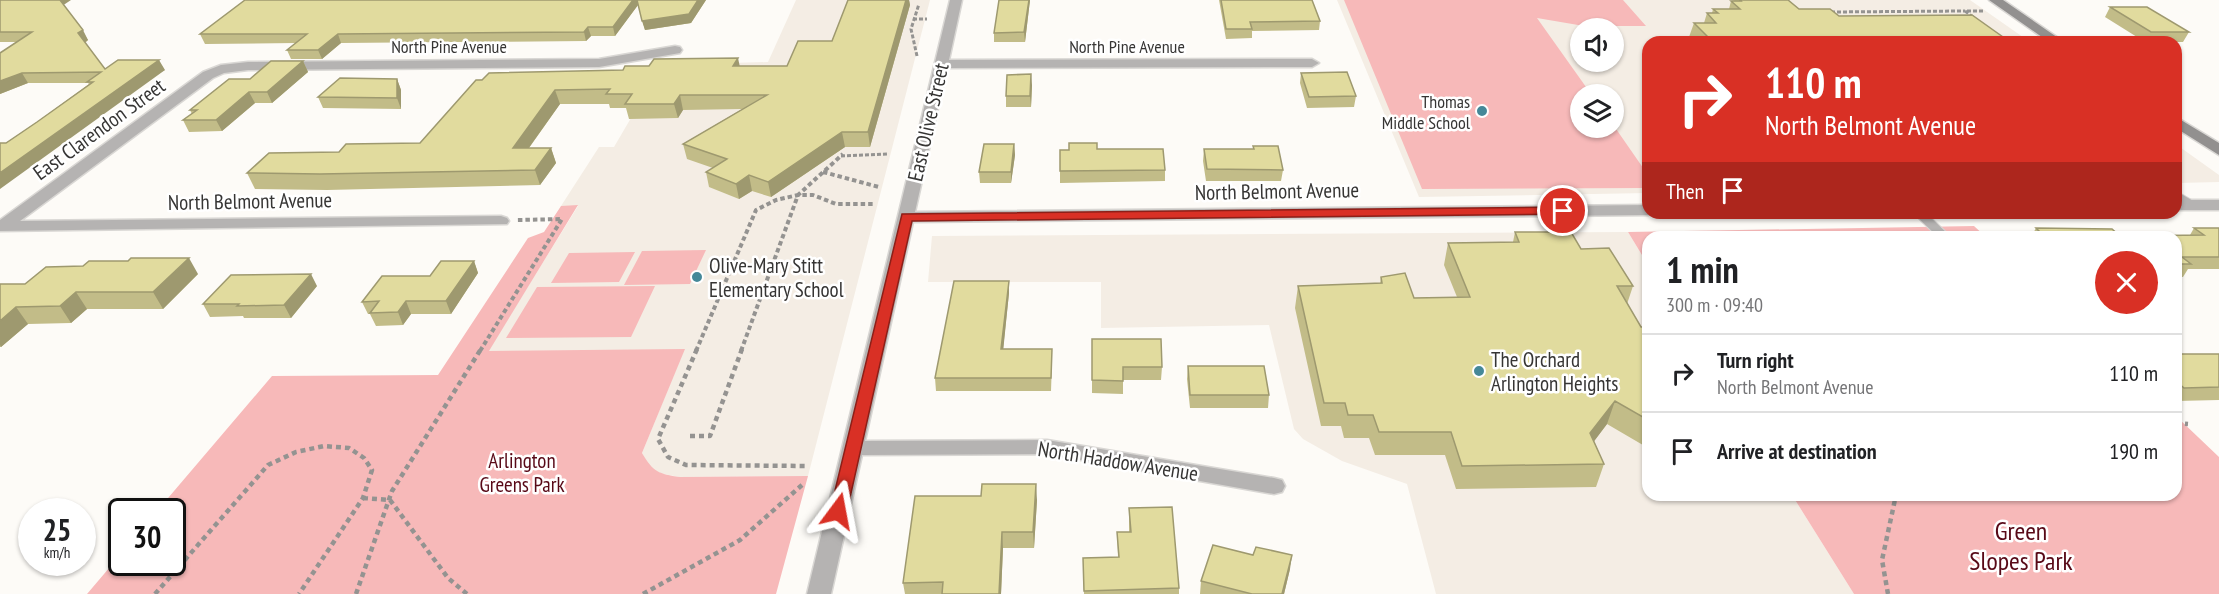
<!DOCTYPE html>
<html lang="en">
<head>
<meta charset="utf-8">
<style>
	:root { --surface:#fff; --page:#f2f2f2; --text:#202124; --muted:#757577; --line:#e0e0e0 }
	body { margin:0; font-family:"PT Sans Narrow",sans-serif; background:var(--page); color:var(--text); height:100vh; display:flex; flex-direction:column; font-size:22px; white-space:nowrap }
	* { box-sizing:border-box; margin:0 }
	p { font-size:20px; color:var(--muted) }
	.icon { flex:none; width:33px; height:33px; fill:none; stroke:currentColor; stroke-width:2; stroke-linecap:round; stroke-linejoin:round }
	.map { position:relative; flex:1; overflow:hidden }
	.panel { position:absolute; left:1642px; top:231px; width:540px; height:270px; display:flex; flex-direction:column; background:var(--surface); border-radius:18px; box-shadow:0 2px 4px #0004 }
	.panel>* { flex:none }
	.banner { position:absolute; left:1642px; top:36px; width:540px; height:183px; border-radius:18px; box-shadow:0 2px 4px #0004; background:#d93025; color:#fff; overflow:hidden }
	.controls { position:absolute; left:1570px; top:18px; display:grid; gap:12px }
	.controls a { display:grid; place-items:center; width:54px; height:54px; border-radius:50%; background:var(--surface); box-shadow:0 2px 4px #0004; font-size:30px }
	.speed { position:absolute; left:18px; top:498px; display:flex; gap:12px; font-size:30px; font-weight:700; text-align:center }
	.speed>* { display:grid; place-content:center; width:78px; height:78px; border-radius:50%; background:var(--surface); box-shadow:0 2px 4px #0004; line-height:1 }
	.speed small { font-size:15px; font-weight:400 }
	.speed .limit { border:3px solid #111; border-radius:9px; background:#fff; color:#111 }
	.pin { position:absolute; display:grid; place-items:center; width:51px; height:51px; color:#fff; margin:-26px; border:3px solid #fff; border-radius:50%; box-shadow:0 2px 6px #0007 }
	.me { position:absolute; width:66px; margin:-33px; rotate:13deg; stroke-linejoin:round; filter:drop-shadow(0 0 4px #0008) }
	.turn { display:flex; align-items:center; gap:21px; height:126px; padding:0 24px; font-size:27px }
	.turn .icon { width:78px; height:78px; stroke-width:2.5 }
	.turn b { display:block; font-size:42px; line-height:51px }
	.then { display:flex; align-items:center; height:57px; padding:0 24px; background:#0003; gap:12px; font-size:22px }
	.round { display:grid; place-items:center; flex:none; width:63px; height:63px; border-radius:32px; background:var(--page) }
	.summary { display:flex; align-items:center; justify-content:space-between; height:102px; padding:0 24px }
	h1 { font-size:36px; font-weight:800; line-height:45px }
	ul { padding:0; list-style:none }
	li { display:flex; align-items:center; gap:18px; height:78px; padding:0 24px; border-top:2px solid var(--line) }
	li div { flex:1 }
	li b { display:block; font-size:22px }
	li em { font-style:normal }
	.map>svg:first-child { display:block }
	.built { fill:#f4ede4; fill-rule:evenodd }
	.green { fill:#f7b9b9 }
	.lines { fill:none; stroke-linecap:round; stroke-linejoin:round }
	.lane-casing { stroke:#d9d7d4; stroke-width:2 }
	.street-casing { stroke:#d9d7d4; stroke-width:3 }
	.secondary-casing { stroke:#d9d7d4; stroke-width:3 }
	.path-far2 { stroke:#949391; stroke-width:3; stroke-dasharray:4 2; stroke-linecap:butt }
	.path-far1 { stroke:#949391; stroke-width:4; stroke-dasharray:4.5 3; stroke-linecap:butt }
	.path { stroke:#949391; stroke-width:4.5; stroke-dasharray:5 4; stroke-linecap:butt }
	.lane { fill:#b5b3b2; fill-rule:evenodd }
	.street { fill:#b5b3b2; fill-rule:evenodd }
	.secondary { fill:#92908f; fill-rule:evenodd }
	.wall { fill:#c2bc88 }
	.shaded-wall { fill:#9e996f }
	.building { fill:#e1db9e; stroke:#9e996f; stroke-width:1.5 }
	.route { fill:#d93025; stroke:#8d1f18; stroke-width:1.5 }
	.poi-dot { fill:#458898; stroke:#fff; stroke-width:2 }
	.labels { text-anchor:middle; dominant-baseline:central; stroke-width:5; stroke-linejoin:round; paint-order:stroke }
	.far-street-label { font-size:18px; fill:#363534; stroke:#fff }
	.far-poi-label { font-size:18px; fill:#363534; stroke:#fff; text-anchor:end }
	.street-label { font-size:21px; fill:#363534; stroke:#fff }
	.poi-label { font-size:21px; fill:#363534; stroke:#fff; text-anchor:start }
	.park-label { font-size:21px; fill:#580917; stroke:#fff }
	.near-park-label { font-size:26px; fill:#580917; stroke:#fff }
</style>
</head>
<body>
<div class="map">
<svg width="2219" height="594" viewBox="0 0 2219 594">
	<rect width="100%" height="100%" fill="#fdfbf7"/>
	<path class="built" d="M796,0H930L808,476L680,477L663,474L651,469L642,453L684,350L488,351L578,206H561L599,147H614L662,65L768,62Z
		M1337,0H1970L2030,42H1648V193L1419,197ZM1581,28H1614V62H1581ZM1581,94H1614V128H1581Z
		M2177,145L2219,175V182L2177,183Z
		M1628,232L1648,265V495H1792L1854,594H1436L1407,484L1342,461L1303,439L1294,429L1269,325L1101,328V282H928L932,236Z"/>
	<path class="green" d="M1344,0H1623L1646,26H1584L1537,18L1591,94H1581V128L1614,126L1648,175V188L1422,189Z
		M578,205L489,351L685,349L642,453C653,472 659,474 680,477L808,476L776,594H87L121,554L122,562H172V512L157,511L272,376L438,375L528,238L544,232L561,206Z
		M1974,226L1986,237H1648V265L1628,232Z
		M706,250L690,284L624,285L642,251Z
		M635,252L619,282L551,283L569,253Z
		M655,286L631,337L506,338L537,287Z
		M2177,417L2219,457V594H1854L1792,495H2176Z"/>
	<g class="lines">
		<g class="lane-casing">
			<path id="lane" d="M2176,191L2195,202L2197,205L2195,208H2187L2176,200Z
				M1913,213H1926L1951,237H1938Z"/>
		</g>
		<g class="street-casing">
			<path id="street" d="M950,0H962L949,60L1312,59L1319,63L1312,67L947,68L915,212L1648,205V213H1654L1648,215L913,222L865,441L1047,440L1274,478L1282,480L1285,486L1282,492L1274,494L1047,454L862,455L831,594H807Z
				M675,46L680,47L682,50L680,53L599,67L248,70L224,73L213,78L20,221L501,216L507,218L509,221L507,224L0,231V220L203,72L221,65L248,62L599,59Z
				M2176,200H2219V210H2176Z"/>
		</g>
		<g class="secondary-casing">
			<path id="secondary" d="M1989,0H2003L2064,42H2049Z
				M2176,117L2219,143V155L2176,128Z"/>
		</g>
		<path class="path-far2" d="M1831,12L1965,11
			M1973,17L1965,11H1983
			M913,19H927
			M917,56L911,29L919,4
			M841,156L889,154"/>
		<path class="path-far1" d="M823,172L879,187
			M480,351L562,219L517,220
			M696,351L756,210L776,200L798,195H813L836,204H875
			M741,351L798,195L843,154"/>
		<path class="path" d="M697,349L658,439L668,457L686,465L807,466
			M2176,423L2188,424
			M690,436H710L742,349
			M1993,495L1997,500
			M2117,495L2120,499
			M363,498L390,500L448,578L467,594
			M155,594L268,465L296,452L324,446L349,448L364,458L372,470L363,498L299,594
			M356,594L392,491L481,349
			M643,594L740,540L802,485
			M1888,594L1882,560L1896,495"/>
		<use href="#lane" class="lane"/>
		<use href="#street" class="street"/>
		<use href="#secondary" class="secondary"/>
	</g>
	<path class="wall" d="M0,0L64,5L88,40L85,43L105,69L165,70L6,143L37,122L89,84L88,83H28L0,94V53L16,42H0Z
		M245,0H706L691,23L645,30L638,5L615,36H591L586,41L341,43L322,59H291L287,50L296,43L205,44L200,34Z
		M848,0H909L910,5L870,147H845L771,197L752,191L739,199L709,187L706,172L713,168L687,159L683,144L742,109L683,110L678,118L629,119L626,108H610L609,104H560L529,148H551L556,163L540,185L327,190L255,189L247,173L339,152L420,143L476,80L623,70L740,66H787L832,41Z
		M999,0H1030L1025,42H994V33Z
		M1219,0H1312L1320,21L1319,30L1252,31V38L1226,39Z
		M1735,0H1788L1799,9L1839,16L2010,42H1694L1689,37L1694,23H1704L1707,13H1712L1713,9H1729L1731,1Z
		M2110,7L2189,32L2183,42H2145L2105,17Z
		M303,61L308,72L272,103H255L222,131L189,132L183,120L192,114L190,110L250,79Z
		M1301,73L1356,96L1354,107L1307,108L1300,83Z
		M397,79L401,90V109L323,108L318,97Z
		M1032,85L1031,107H1006V96Z
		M1014,144L1015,155L1011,183H980L979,172Z
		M1253,146L1283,170L1281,181H1206L1203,161L1204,149H1253Z
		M1097,149L1165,170V181L1060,183V171Z
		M2036,228L2120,236L2190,235L2194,228H2219V269H2188L2183,277H2176V237H2031Z
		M1515,232L1581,249L1633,286L1627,304L1641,327H1648V448L1607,424L1594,441L1604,464L1596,487L1456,489L1445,455H1375L1369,438H1344L1341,426H1321L1295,308L1298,286L1380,284L1381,277L1414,298L1457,297L1444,265L1448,243L1513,242Z
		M474,261L478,273L451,314H411L403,325L376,326L370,314H368L362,302L430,276Z
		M198,274L163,309H87L71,323L28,324L1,347H0V284H25Z
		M1009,281V293L1003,349L1052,362L1051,391H936L935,378Z
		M317,286L291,318H244L243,316L210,317L203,304Z
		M1092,339L1162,367L1161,380H1123V394L1092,393Z
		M2176,354H2219V400L2176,401Z
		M1188,366L1269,395L1268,408H1190L1187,379Z
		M1037,500L1034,548H1003L1001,594H905L903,583Z
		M1129,508L1179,588V594H1084L1083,558L1118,557L1117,532H1129Z
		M1290,569L1284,594H1200L1201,581Z"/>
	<path class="shaded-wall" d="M59,0H71L62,6Z
		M633,0H637L638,5L615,36L613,27Z
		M698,0H706L691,23L645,30L642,21Z
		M906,0H909L910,5L870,147L868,132Z
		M1029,0H1030L1025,42L1024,32Z
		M588,27L591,36L586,41L584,32Z
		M83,30L88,40L84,43L78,33Z
		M338,34L341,43L322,59L318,50Z
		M738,58L741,72L733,66Z
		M159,60L165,70L0,189V173Z
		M303,61L308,72L272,103L267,92Z
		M22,73L28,83L0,94V81Z
		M1031,74L1032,85L1031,107L1030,96Z
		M397,79L401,90V109L397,98Z
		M555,90L560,104L518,163L513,148Z
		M249,92L255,103L222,131L216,120Z
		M680,95L683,110L678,118L674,104Z
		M842,132L845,147L771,197L768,182Z
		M1014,144L1015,155L1011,183V172Z
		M551,148L556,163L540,185L535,170Z
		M749,175L752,191L739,199L736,184Z
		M189,258L198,274L163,309L153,292Z
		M474,261L478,273L451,314L446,301Z
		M311,274L317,286L291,318L284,305Z
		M1009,281V293L1002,362L1001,349Z
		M76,292L87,309L71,323L60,306Z
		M406,301L411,314L403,325L398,312Z
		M16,307L28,324L1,347L0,345V321Z
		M1615,401L1607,424L1583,456L1590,433Z
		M1036,484L1037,500L1034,548L1033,532Z
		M1002,532L1003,548L1001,594H999Z
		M1292,555L1290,569L1284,594H1282Z"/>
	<path class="building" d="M0,0H60L83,30L78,33L105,69L118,60H159L0,173V143H6L37,122L93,82H87L101,72L22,73L0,81V53L32,32H0Z
		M245,0H633L613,27H588L584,32L338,34L318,50H287L307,34H200Z
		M637,0H698L689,14L642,21Z
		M848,0H906L868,132H842L768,182L749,175L736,184L706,172L727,159L683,144L767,95H680L674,104H625L632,94H606L610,89L555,90L513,148H551L535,170L320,174L247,173L269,153L339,152L346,144L420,143L476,80H482L489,73L623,70L625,66H649L654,59L738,58L733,66H787L798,41H832Z
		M999,0H1029L1024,32L994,33Z
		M1221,0H1312L1320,21L1250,22L1252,29H1226Z
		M1740,0H1788L1799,9H1830L1839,16L1972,15L2010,42H1943L1939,39H1877L1881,42H1713L1694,23H1716L1707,13H1718L1713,9H1740L1731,1H1741Z
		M2110,7H2147L2189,32H2151Z
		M271,61H303L267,92H249L216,120H183L197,110H190L229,79H250Z
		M1347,72L1356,96L1309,97L1301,73Z
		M1031,74L1030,96H1006L1007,75Z
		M340,78L397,79V98L318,97Z
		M1069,143H1097V149H1163L1165,170L1060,171V150H1069Z
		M984,144H1014L1011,172H979Z
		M1253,146H1278L1283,170L1207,169L1204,149H1254Z
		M2036,228L2112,229L2120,236L2204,235L2194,228H2219V257H2182L2191,264H2176V237H2045Z
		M1515,232H1571L1581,249L1609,248L1633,286H1617L1641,327H1648V420L1615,401L1590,433L1604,464L1462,466L1451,432H1379L1373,415H1348L1345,403H1324L1298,286L1382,283L1381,277L1405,273L1414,298L1470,297L1448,243L1519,242Z
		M131,258H189L153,292H76L60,306L16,307L0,321V284H25L46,267L83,266L89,261H128Z
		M441,261H474L446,301H406L398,312L370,313L379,301L362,302L382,276H430Z
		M311,274L284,305L237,306L239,304H203L231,275Z
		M954,281H1009L1001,349H1052L1051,378H935Z
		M1092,339H1161L1162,367H1123V381L1092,380Z
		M2176,354H2219V387L2184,388L2176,381Z
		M1188,366H1264L1269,395H1190Z
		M982,484H1036L1033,532H1002L999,594H942L943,582L903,583L915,496H981Z
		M1172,507L1179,588L1084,591L1083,558L1119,557L1117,532H1131L1129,508Z
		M1213,545L1253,555L1256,547L1292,555L1282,594H1252L1201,581Z"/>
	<path class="route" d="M1563,207L1567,208L1569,211L1567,214L912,221L847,511L844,515L838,517L832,515L830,511L902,214Z"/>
	<g class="poi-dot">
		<circle cx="1482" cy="111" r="6"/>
		<circle cx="697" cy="277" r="6"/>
		<circle cx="1479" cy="371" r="6"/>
	</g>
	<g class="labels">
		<g class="far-street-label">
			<text x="449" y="46">North Pine Avenue</text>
			<text x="1127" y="46">North Pine Avenue</text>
		</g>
		<g class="far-poi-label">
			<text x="1470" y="101">Thomas<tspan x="1470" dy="21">Middle School</tspan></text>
		</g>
		<g class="street-label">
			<text transform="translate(928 122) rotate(-77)">East Olive Street</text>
			<text transform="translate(99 129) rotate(-36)">East Clarendon Street</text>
			<text transform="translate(1277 191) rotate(-1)">North Belmont Avenue</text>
			<text transform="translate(250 201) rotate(-1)">North Belmont Avenue</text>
			<text transform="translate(1118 461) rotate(9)">North Haddow Avenue</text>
		</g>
		<g class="poi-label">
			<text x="709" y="265">Olive-Mary Stitt<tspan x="709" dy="24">Elementary School</tspan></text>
			<text x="1491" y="359">The Orchard<tspan x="1491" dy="24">Arlington Heights</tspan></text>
		</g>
		<g class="park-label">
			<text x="522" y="460">Arlington<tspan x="522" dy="24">Greens Park</tspan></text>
		</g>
		<g class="near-park-label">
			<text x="2021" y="530">Green<tspan x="2021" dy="30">Slopes Park</tspan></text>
		</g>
	</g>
</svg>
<div class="controls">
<a><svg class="icon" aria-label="sound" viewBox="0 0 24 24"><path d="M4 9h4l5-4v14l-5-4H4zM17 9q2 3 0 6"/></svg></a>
<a><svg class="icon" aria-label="layers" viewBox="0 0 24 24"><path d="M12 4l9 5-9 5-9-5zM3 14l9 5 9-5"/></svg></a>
</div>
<div class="speed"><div>25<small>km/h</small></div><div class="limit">30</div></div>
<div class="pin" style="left:1563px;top:211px;background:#d93025"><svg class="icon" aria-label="arrive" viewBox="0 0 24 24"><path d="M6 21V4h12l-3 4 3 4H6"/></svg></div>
<svg class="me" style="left:838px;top:511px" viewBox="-20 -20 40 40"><path d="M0-17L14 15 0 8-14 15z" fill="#d93025" stroke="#fff" stroke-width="4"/></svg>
<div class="banner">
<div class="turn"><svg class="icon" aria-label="right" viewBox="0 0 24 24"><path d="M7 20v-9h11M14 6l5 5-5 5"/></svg><div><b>110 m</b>North Belmont Avenue</div></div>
<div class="then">Then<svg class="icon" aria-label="arrive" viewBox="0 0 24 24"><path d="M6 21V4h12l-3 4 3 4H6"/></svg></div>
</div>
<section class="panel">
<div class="summary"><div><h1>1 min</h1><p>300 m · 09:40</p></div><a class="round" style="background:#d93025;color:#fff"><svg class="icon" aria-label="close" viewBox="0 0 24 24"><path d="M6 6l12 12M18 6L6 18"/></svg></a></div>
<ul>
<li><svg class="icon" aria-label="right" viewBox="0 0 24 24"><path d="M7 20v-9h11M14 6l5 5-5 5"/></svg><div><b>Turn right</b><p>North Belmont Avenue</p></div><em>110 m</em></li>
<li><svg class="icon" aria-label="arrive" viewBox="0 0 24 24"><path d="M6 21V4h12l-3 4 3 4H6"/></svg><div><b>Arrive at destination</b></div><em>190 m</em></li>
</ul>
</section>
</div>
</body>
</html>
